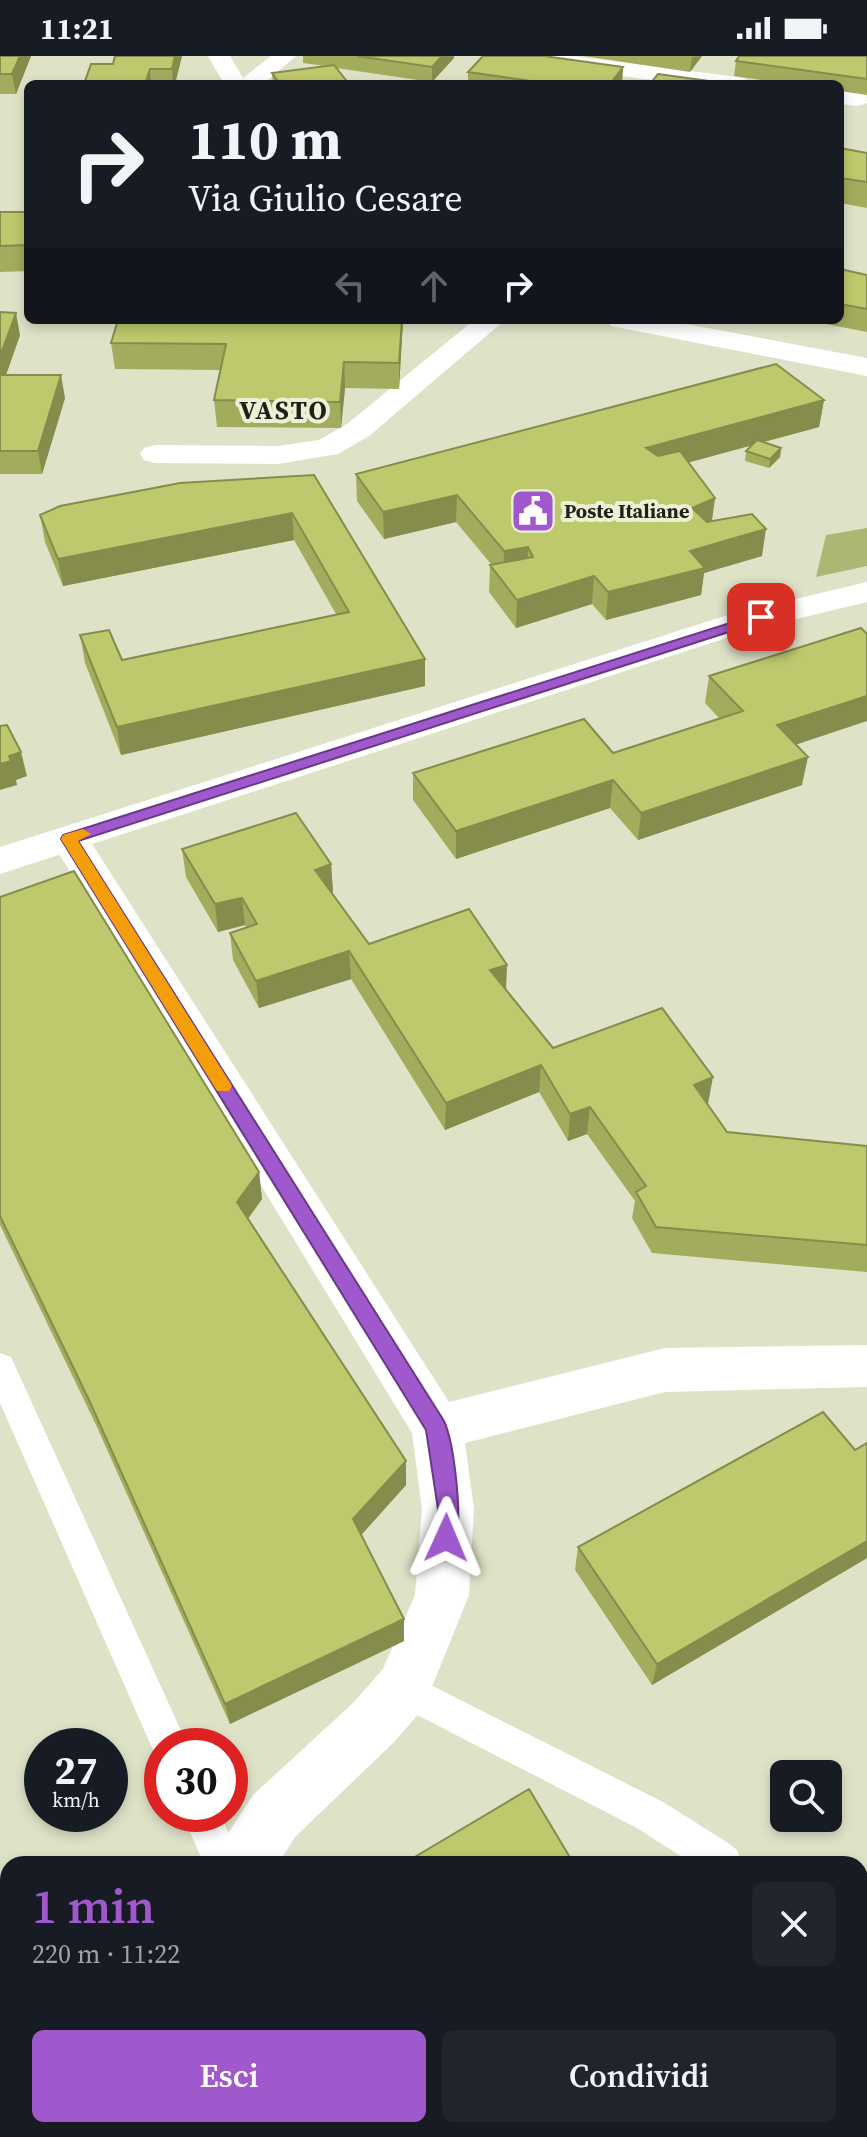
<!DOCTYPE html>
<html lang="it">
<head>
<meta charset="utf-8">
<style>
	:root { --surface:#171b24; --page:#20242c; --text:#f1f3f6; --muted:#9ea1a6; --accent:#a059cd }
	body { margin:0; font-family:"Source Serif 4",serif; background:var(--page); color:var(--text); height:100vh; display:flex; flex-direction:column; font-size:30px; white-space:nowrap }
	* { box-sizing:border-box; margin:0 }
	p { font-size:26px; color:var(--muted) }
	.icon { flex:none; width:44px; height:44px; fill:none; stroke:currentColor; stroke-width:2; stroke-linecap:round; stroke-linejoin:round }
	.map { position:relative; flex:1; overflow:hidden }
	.side { position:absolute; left:0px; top:1800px; width:868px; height:282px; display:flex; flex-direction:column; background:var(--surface); border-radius:24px 24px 0 0; box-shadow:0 4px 12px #0003 }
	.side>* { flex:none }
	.banner { position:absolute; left:24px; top:24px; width:820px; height:244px; border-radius:12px; box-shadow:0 4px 12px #0003; background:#171b24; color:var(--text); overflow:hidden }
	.buttons { position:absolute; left:770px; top:1704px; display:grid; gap:16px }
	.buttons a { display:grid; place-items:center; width:72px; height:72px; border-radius:12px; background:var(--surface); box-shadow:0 4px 12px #0003; font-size:40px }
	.speed { position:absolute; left:24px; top:1672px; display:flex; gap:16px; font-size:40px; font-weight:700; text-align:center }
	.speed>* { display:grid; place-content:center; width:104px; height:104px; border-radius:50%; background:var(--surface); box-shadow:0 4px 12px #0003; line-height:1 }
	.speed small { font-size:20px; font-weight:400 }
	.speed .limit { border:12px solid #d22; background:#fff; color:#111 }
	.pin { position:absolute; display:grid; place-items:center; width:68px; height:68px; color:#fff; margin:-34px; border-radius:16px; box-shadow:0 4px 12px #0006 }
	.me { position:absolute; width:88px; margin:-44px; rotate:1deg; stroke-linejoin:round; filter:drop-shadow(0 0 6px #0008) }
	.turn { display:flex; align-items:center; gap:28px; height:168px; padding:0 32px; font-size:36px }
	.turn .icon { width:104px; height:104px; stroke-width:2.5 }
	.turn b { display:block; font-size:56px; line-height:68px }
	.lanes { display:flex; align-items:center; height:76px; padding:0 32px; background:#0003; justify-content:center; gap:40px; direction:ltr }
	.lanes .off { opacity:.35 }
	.round { display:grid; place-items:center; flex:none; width:84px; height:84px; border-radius:12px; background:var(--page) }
	.overview { display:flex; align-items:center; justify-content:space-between; height:136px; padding:0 32px }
	h1 { font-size:48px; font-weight:600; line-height:60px; color:var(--accent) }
	.action { display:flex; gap:16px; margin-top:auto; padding:16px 32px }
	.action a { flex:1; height:92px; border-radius:12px; background:var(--accent); color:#fff; font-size:32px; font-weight:600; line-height:92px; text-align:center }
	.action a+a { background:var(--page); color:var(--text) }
	.status { display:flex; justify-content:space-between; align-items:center; height:56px; padding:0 40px; background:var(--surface); direction:ltr }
	.status svg { height:22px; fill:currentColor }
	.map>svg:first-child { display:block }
	.green { fill:#aeb673 }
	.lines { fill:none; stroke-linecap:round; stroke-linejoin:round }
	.lane { fill:#fff; fill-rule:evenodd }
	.street { fill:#fff; fill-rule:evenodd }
	.secondary { fill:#fff; fill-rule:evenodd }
	.wall { fill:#a3ac5d }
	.shaded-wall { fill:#858c4c }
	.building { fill:#bec86c; stroke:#858c4c; stroke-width:2 }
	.route { fill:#a059cd; stroke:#683a85; stroke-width:2 }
	.slow { fill:#f59e0b }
	.labels { text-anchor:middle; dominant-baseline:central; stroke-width:8; stroke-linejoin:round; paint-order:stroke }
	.far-poi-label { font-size:20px; font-weight:bold; fill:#1f2117; stroke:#ecf0d5; text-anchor:start }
	.far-district-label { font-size:26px; font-weight:bold; letter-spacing:2px; fill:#1f2117; stroke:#ecf0d5 }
</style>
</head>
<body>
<div class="status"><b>11:21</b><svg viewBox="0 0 49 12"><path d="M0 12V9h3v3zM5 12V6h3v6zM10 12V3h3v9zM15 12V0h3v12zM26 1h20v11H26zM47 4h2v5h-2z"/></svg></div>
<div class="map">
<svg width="867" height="2081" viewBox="0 0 867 2081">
	<rect width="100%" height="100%" fill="#dee3c8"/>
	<path class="green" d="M867,472V510L816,521L826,479Z"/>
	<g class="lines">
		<path class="lane" d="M0,1297L11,1301L188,1690H162V1705L157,1703L0,1347Z
			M403,1615L663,1746L728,1787L737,1794L742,1808H693L637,1772L390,1645L385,1633L390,1621Z
			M182,1758H220L242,1808H204Z
			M860,1997L867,2000V2053L860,2050Z"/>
		<path class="street" d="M208,0H230L243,22L271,0H296L263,28H224Z
			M508,0H571L738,21L746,23L749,28H685L519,7Z
			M840,34L866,38L867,47L858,50L840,48Z
			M474,264H505L369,380L338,398L278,408L155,407L144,404L140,398L144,392L155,389L278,390L319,384L347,368Z
			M607,264H665L867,302V320L621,272L611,270Z
			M69,770L83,774L449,1346L665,1292L867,1289V1331L665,1336L465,1387L474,1453L469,1539L423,1653L393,1687L295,1781L278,1808H217L227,1779L253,1739L353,1647L383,1613L415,1539L422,1453L412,1377L50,783L55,774Z
			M314,2074H380L383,2081H317Z"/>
		<path class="secondary" d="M867,526V546L751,574L0,818V791L728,559Z"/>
	</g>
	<path class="wall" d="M0,0H31L16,38H0Z
		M115,0H182L175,28H84L113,8Z
		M303,0H454V2L432,26L336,12L349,28H273L272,17L325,10L303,7Z
		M584,0H702L690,16Z
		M867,0V39L840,35V28H792L734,20L736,5Z
		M623,11L622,26L620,28H468V16Z
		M840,92L867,97V152L840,147Z
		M0,156H28V215L0,216Z
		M840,213L867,219V276L805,264H840Z
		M0,256L20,279L6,319L65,342L42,418H0Z
		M118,264H403L399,333L345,332L341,372L217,371L214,344L220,314L115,313L111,287Z
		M824,344L819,371L763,386L781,392L780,401L769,412L745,405L746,395L752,389L688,406L715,442L712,465L762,500L704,517L701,539L606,564L592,548L516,572L489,536L490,509L491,508L456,466L384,483L357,445L356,418Z
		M314,419L425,630L121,699L85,607L80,579L122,604L336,558L294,484L63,530L45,486L40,459Z
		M709,620L796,689L802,729L638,784L610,752L456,803L413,744V717L613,697L719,662L705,647Z
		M182,793L331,808L333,836H331L369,888L506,933L553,992L707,1048L727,1076L867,1090V1216L652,1197L632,1162L635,1145L587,1078L568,1085L539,1036L445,1074L351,923L259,952L233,904L230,877L246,871L245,869L218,876L186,821Z
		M0,841L259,1116L262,1143L248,1163L406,1429L361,1479L404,1563V1585L230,1668L96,1369L0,1169Z
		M867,1387V1502L652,1629L575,1514L578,1491L855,1394Z
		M515,2074H731L722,2081H519Z"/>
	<path class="shaded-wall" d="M20,0H31L16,38L12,18Z
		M175,0H182L175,28H173L172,13Z
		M442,0H454V2L432,26V11Z
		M702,0L690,16L692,1Z
		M623,11L622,26L620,28H610Z
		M150,13L151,28H145Z
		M16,257L20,279L0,336V300Z
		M402,264H403L399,333V307Z
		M344,306L345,332L341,372L340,346Z
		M61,319L65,342L42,418L38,395Z
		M824,344L819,371L643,419L646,392Z
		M781,392L780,401L769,412L770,403Z
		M457,439L456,466L384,483L383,456Z
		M715,442L711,469L689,479L692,452Z
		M292,457L294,484L63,530L58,503Z
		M766,473L762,500L704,517L701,539L606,564L608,536L690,495Z
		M528,491L527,518L503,522L504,495Z
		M594,520L592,548L516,572L517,544Z
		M425,603V630L121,699L117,671Z
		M867,640V665L771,697L777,669Z
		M21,696L27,720L16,724L17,729L0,734V708L9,700Z
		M808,701L802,729L638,784L641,757Z
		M613,724L610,752L456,803V775Z
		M331,808L333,836L317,841L315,814Z
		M242,842L245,869L218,876L215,848Z
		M349,895L351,923L259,952L256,925Z
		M507,909L506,936L490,914Z
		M541,1009L539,1036L445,1074L446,1047Z
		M713,1021L708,1048L694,1029Z
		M590,1051L587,1078L568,1085L570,1058Z
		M259,1116L262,1143L241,1172L237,1146Z
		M406,1405V1429L355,1486L353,1463Z
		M867,1485V1502L652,1629L657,1608Z
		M404,1563V1585L230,1668L225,1648Z
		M722,2074H731L722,2081H712Z"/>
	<path class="building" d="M0,0H20L12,18H0Z
		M115,0H175L172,13H150L145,28H84L91,8H113Z
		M357,0H442L432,11Z
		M483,0H544L623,11L610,28H551L468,16Z
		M739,0H867V23L736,5Z
		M334,9L349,28H280L272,17Z
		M658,18L731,28H650Z
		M840,92L867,97V126L840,122Z
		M0,156H28V189L0,190Z
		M840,213L867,219V253L840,248Z
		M0,256L16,257L0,300Z
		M118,264H402L399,307L344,306L340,346L214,344L226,288L111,287Z
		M776,308L824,344L646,392L658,400L680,395L715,442L692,452L707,466L752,458L766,473L690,495L705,512L608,536L594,520L517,544L490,509L533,501L528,491L504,495L457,439L383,456L356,418Z
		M0,319H61L38,395H0Z
		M757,384L781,392L770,403L746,395Z
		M314,419L425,603L117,671L80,579L109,574L122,604L349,556L292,457L58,503L40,459L60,450L180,427Z
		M861,572L867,578V640L777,669L808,701L641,757L613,724L456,775L413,717L584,663L613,697L743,655L709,620Z
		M7,669L21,696L9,700L11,705L0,708V670Z
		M296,757L331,808L315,814L369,888L469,853L507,909L490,914L553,992L662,952L713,1021L694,1029L727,1076L867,1090V1189L656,1171L636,1136L646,1130L590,1051L570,1058L541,1009L446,1047L349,895L256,925L230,877L257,868L242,842L215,848L182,793Z
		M74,815L259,1116L237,1146L406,1405L353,1463L404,1563L225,1648L89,1344L0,1160V841Z
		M823,1356L855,1394L867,1387V1485L657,1608L578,1491Z
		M529,1733L574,1808H403Z
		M524,2074H722L712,2081H528Z"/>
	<path class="route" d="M761,557L768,561L766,564L78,785L444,1365C454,1387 464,1467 454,1489L446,1492L438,1489L435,1482L438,1453L426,1374L61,783L63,779Z"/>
	<path class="slow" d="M83,773L91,778L78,785L229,1025L232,1030L229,1035H217L61,783L63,779Z"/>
	<defs>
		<g id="civic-square" transform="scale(2.3)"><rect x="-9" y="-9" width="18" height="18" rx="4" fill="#a059cd" stroke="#ecf0d5"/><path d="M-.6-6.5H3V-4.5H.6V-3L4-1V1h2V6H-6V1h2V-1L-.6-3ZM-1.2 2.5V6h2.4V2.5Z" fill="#fff"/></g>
	</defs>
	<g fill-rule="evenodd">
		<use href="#civic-square" x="533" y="455"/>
	</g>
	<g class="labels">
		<g class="far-poi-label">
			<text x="564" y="455">Poste Italiane</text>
		</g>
		<g class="far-district-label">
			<text x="284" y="354">VASTO</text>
		</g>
	</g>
</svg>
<div class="buttons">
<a><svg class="icon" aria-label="search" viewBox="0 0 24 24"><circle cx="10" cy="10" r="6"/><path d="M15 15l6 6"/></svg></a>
</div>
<div class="speed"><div>27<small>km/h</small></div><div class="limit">30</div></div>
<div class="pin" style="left:761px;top:561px;background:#d93025"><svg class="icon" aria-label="arrive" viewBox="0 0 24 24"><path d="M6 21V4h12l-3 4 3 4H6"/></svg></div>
<svg class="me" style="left:446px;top:1482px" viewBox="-20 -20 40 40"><path d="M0-17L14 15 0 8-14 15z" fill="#a059cd" stroke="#fff" stroke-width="4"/></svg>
<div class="banner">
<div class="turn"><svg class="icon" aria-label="right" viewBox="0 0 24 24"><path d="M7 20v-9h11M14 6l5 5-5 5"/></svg><div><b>110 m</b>Via Giulio Cesare</div></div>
<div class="lanes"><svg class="icon off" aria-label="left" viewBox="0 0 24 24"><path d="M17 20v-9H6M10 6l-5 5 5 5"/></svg><svg class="icon off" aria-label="ahead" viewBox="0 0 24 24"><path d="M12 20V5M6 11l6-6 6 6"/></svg><svg class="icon" aria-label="right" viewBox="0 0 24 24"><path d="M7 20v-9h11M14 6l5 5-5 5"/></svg></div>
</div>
<section class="side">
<div class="overview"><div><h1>1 min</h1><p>220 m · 11:22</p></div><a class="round"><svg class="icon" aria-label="close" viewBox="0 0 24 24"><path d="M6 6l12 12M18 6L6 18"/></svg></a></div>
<div class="action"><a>Esci</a><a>Condividi</a></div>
</section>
</div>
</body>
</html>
